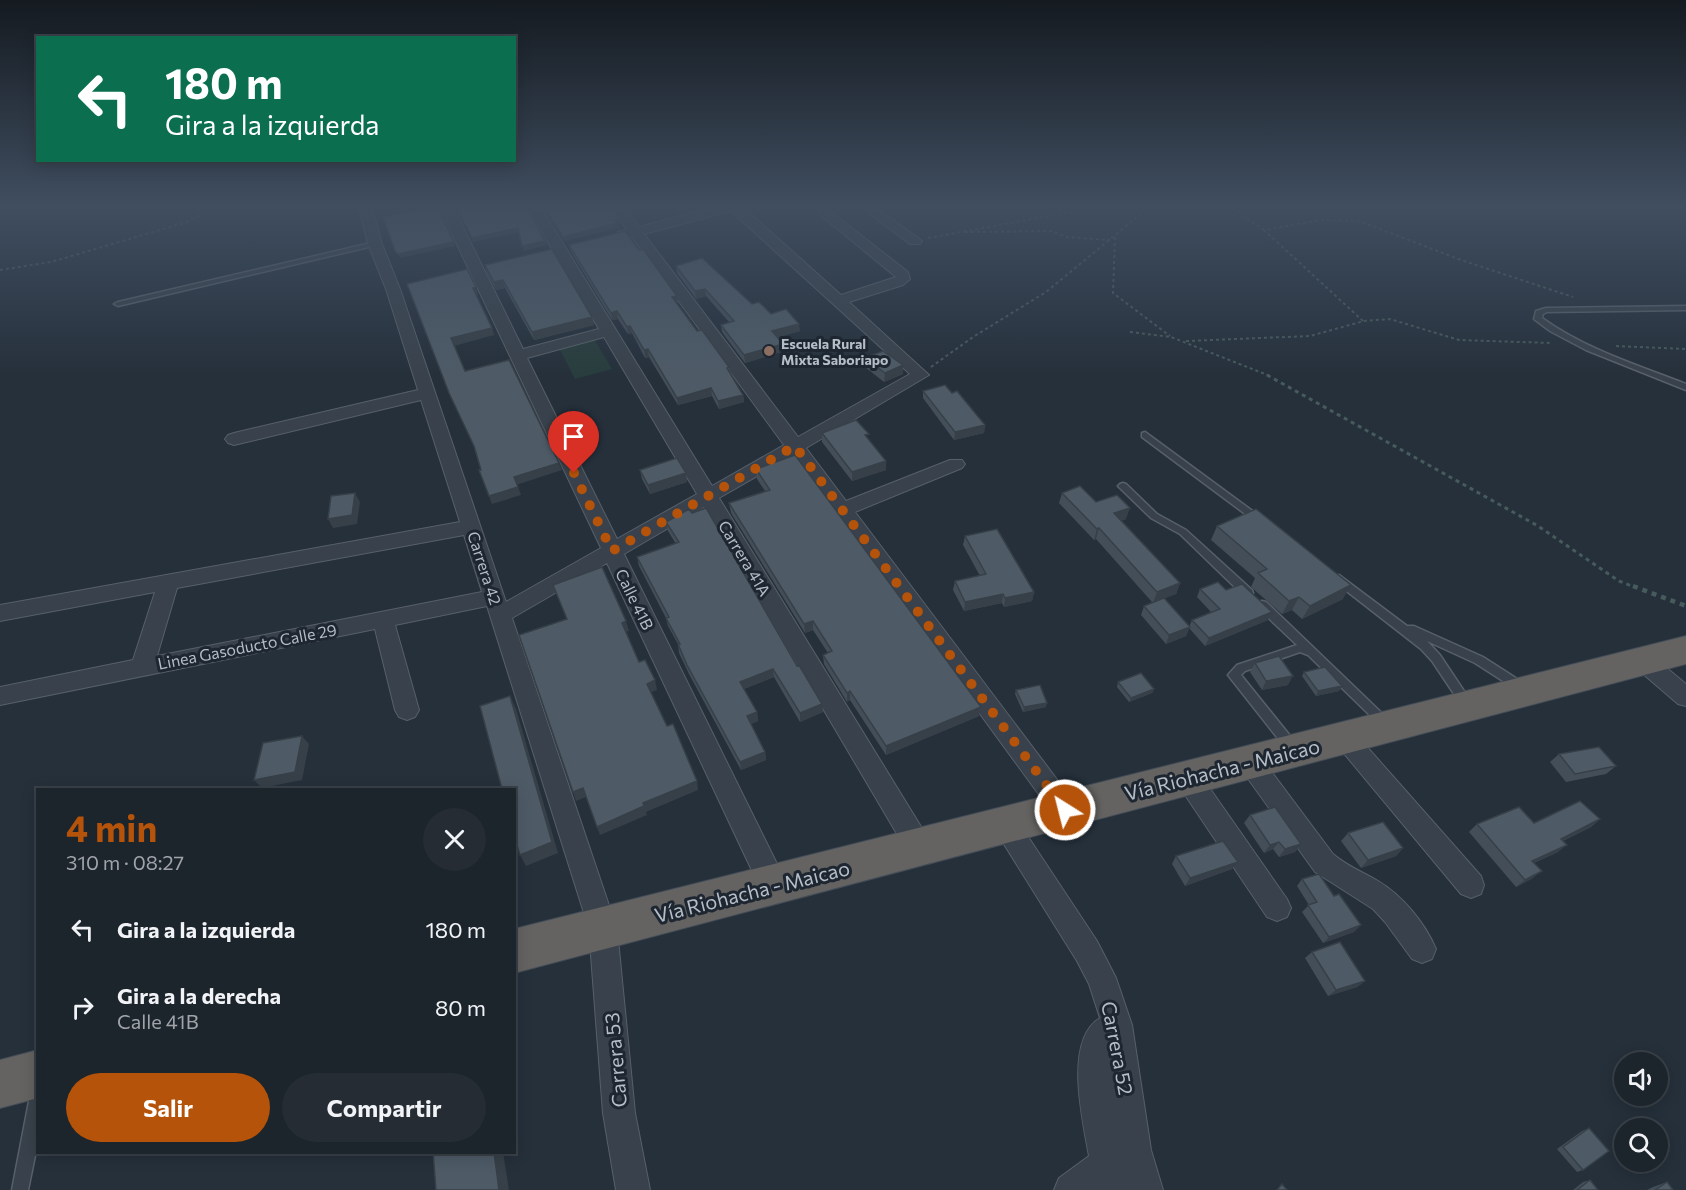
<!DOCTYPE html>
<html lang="es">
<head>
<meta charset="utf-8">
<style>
	:root { --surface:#1c242c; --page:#252c34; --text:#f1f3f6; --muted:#a0a4a9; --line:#3a4148; --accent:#b45309 }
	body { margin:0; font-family:Commissioner,sans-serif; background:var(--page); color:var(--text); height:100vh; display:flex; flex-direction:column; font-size:22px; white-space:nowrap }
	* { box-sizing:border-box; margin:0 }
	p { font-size:20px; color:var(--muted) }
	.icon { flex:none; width:33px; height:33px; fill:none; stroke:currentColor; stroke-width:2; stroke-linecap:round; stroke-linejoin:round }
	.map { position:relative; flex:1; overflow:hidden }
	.details { position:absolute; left:36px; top:788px; width:480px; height:366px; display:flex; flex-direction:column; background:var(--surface); border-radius:0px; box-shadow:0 3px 15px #0003,0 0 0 2px var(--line) }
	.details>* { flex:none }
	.hud { position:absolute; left:36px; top:36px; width:480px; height:126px; border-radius:0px; box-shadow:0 3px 15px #0003,0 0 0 2px var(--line); background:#0b6e4f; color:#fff; overflow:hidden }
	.tools { position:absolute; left:1614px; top:1052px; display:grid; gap:12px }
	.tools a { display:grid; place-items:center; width:54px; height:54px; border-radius:50%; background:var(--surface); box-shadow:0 3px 15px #0003,0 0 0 2px var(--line); font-size:30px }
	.pin { position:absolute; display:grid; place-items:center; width:51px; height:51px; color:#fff; margin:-62px -26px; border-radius:50% 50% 50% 0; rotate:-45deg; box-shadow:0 0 6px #0007 }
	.pin .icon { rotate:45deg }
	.me { position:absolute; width:66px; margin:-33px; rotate:324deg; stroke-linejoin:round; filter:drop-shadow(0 0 4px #0008) }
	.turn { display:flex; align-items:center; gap:21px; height:126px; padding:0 30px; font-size:27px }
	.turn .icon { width:78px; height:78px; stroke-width:2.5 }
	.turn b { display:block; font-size:42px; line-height:51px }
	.round { display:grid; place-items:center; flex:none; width:63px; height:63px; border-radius:32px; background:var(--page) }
	.summary { display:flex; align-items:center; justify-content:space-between; height:102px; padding:0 30px }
	h1 { font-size:36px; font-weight:700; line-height:45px; color:var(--accent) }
	.action { display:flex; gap:12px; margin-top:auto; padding:12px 30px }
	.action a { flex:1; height:69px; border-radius:36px; background:var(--accent); color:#fff; font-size:24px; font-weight:700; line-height:69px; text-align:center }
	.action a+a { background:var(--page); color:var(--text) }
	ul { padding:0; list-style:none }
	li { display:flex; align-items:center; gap:18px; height:78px; padding:0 30px }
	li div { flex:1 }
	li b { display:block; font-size:22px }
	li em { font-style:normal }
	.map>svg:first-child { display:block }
	.green { fill:#283d3d }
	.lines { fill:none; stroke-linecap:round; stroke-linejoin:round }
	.service-casing { stroke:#57606a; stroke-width:3 }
	.minor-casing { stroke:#57606a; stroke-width:2 }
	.trunk-casing { stroke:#444d57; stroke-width:2 }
	.path-far2 { stroke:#475a5c; stroke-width:2; stroke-dasharray:3 3; stroke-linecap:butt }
	.path-far1 { stroke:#475a5c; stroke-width:3; stroke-dasharray:4 4; stroke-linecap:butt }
	.path { stroke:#475a5c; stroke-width:4.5; stroke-dasharray:5 5; stroke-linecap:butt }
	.service { fill:#39424c; fill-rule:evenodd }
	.minor { fill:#39424c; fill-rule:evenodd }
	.trunk { fill:#646362; fill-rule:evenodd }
	.wall { fill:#434e59 }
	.shaded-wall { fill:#374048 }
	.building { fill:#4e5b67; stroke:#374048; stroke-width:1.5 }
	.route { stroke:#b45309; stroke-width:10; stroke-dasharray:0 18 }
	.education-dot { fill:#8d6e63; stroke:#1e2731; stroke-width:2 }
	.labels { text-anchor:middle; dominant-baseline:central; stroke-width:6; stroke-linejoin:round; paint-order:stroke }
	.far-poi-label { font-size:14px; font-weight:bold; fill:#b5bdc7; stroke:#1e2731; text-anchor:start }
	.street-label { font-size:16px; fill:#b5bdc7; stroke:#1e2731 }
	.near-street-label { font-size:20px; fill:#b5bdc7; stroke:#1e2731 }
</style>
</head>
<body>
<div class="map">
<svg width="1686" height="1190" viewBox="0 0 1686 1190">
	<rect width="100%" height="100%" fill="#25303b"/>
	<path class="green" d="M594,339L612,369L575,379L559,348Z"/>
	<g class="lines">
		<g class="service-casing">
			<path id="service" d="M375,242L377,243V245L118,306L114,304L118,302Z
				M1686,306V310L1547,312L1543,314L1542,318C1585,349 1637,365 1686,384V390L1586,350L1550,331L1534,319L1536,311L1546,308Z
				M1145,432L1262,518L1264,520L1262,522H1256L1142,437V433Z
				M1123,483L1126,484L1157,514L1186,530L1252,590L1253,593L1252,596H1244L1180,534L1151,518L1120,488L1118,486L1120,484Z
				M1339,575L1407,626H1414L1483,657L1525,684L1527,687L1525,690L1521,692L1517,690L1475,663L1427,641L1440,655L1472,703L1470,706L1466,708L1462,706L1432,661L1421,649L1335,582L1334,579L1335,576Z
				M1262,601L1266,602L1390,721L1392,724L1390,727L1386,729L1382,727L1308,655L1300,652L1245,671L1241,675L1295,742L1297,746L1295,750L1291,751L1287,750L1228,675L1237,665L1297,645L1258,608L1257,605L1258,602Z
				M38,1088V1141L28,1190H12L30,1096L32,1090Z"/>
		</g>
		<g class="minor-casing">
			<path id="minor" d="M359,208H372L382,244L400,289L506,602L601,548L443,215L445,212L450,211L457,215L523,349L599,329L528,208H541L712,486L784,445L632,237L618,238L616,235L618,232L627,230L612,208H625L639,227L711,208H744L841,295L896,277L812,208H826L908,272L910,279L903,285L849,302L929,375L806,448L846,501L950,460H962L965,464L962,468L855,512L1074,802L1078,810L1074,818L1065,821L1056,818L792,456L719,498L928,838L932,847L928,856L919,859L910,856L704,507L624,554L783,876L786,885L783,894L773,898L763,894L607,563L512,618L617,929L635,1113L650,1190H616L603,1113L589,929L487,606L395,625L419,710L415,717L407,720L399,717L395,710L375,629L0,705V687L133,660L155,592L0,621V605L460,522L421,400L234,445L228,443L225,439L228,435L234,433L418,390L386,289L368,244ZM731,211L910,374L798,437L644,234ZM604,337L697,494L617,539L527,358ZM464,535L482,592L157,656L177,588Z
				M862,208H877L922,241L920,244H910Z
				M1643,652L1651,655L1686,684V706L1678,704L1635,667L1632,661L1635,655Z
				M1345,728L1353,731L1481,876L1484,885L1481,894L1471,898L1461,894L1337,745L1333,738L1337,731Z
				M1250,751L1259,755L1333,854C1347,866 1363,872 1378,881C1402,895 1425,923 1436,949L1432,959L1422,963L1412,959L1385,922L1373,909L1315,872L1241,769L1238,762L1241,755Z
				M1188,767L1197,770L1287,899L1291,908L1287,917L1277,921L1267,917L1179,786L1176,778L1179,770Z
				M1006,813L1015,817L1097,941L1116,978L1132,1025L1151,1150L1163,1190H1054L1059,1178L1089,1156C1083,1122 1063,1040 1100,1018L1089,984L1077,961L997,833L993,825L997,817Z"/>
		</g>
		<g class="trunk-casing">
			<path id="trunk" d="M1686,636V664L514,973V929Z
				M38,1050V1098L0,1108V1060Z"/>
		</g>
		<path class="path-far2" d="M1232,208L1264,230
			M965,232L1051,231L1066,237L1110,240
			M1115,237L1113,293L1170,336
			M928,238L1093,208
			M0,270L51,262L187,222L211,208
			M1363,321L1264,230L1322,220L1359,221L1461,260L1573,297
			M1130,332L1171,337L1270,376
			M1186,341L1310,336L1364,321L1390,319L1459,340L1551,343
			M1616,346L1686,349
			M931,367L973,337L1046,292L1148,208"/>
		<path class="path-far1" d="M1267,375L1538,526L1619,581L1637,588"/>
		<path class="path" d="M1633,586L1686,606"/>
		<use href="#service" class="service"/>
		<use href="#minor" class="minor"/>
		<use href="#trunk" class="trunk"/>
	</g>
	<path class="wall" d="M544,208H613L620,223L618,224V228L564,241Z
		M569,245L639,250L677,296L678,303L677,304L697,331L729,367L730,372L743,395L744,402L719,409L712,396L678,405L649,357L645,358L632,333L628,334L618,319L612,320L571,252Z
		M485,265L592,317L594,325L534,340L505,288L496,290L487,273Z
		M676,266L752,304L800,331L778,337L784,351L745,363L722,332L721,325L729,322L706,296L696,299L677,273Z
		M865,358L903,365V374L884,382L865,367Z
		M923,391L985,425L984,433L954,440L923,398Z
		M822,433L886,461V470L852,481L822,442Z
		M756,469L981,707L979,716L886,755L850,700L847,702L824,664L823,655L828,653L813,630L805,633L731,513L729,503L765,491L757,479Z
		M640,470L686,473L687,482L650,494L642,479Z
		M1062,493L1096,502L1126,519L1121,521L1180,583L1176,594L1164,598L1189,627L1192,620L1211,612L1197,597L1200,589L1226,590L1268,620L1205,646L1189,628L1186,636L1166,644L1141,615L1144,606L1152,602L1096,539L1094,540L1059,503Z
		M666,522L823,712L800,722L774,677L744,689L757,712L758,721L751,724L765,752L766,760L741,770L689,674L679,653L678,644L668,626L666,618L639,566L637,557L676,544L668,531Z
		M1217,526L1343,599L1302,619L1292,610L1282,614L1251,587L1255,578L1211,540Z
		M965,536L1034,592L1032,601L1004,607L1002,603L964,611L953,590L955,581L980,576L963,545Z
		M1255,663L1288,685L1262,690L1250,672Z
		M1304,672L1342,686L1339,691L1316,696L1302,676Z
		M1118,682L1154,689L1152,693L1129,702L1117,687Z
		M1016,690L1046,707L1023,712L1015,694Z
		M1559,754L1616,766L1606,774L1566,782L1550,762Z
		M1250,815L1301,844L1295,852L1279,857L1273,849L1264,853L1244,823Z
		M1600,819L1591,827L1563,841L1558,852L1534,863L1533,878L1516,887L1469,832L1477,824L1534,823Z
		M1348,833L1403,848L1396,856L1361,868L1341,841Z
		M1176,856L1232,869L1185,886L1172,864Z
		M1302,879L1334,896L1354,932L1323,943L1302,912L1309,905L1297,886Z
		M1312,952L1365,981L1357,987L1328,996L1305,958Z
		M1589,1128L1583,1170L1577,1172L1557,1149L1582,1131Z
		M1590,1180L1598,1190H1573L1583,1182Z
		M1667,1182L1673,1190H1647L1653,1187Z"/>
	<path class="shaded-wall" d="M442,208L445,209L441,216L440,212Z
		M619,219L620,223L618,224V228L564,241L563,237Z
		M518,228L520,232L473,242L472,238Z
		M545,241L547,245L524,251L522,246Z
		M454,242L455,246L400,258L398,254Z
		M503,280L505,288L496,290L494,282Z
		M476,287L478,295H475L473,288Z
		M705,289L706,296L696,299L695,291Z
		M677,296L678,303L673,305L672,297Z
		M617,311L618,319L612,320L611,313Z
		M592,317L594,325L534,340L532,332Z
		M799,324L800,331L773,339L772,331Z
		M630,326L632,333L628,334L627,327Z
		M492,328L494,335L454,346L451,338Z
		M783,344L784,351L745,363L744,355Z
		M648,349L649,357L645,358L644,350Z
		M903,365V374L884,382L885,373Z
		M711,388L712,396L678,405L677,398Z
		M743,395L744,402L719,409L718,401Z
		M985,425L984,433L954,440L955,432Z
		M886,461V470L852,481V472Z
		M559,463L562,470L516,485L514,477Z
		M686,473L687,482L650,494L648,485Z
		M518,487L521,495L492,504L489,496Z
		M355,493L360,502L357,524L333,528L328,519Z
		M1130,508L1126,519L1111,524L1114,513Z
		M1099,528L1096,539L1094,540L1097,529Z
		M1180,583L1176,594L1153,603L1157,592Z
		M1351,585L1343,599L1302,619L1310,606Z
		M1034,592L1032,601L1004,607L1005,598Z
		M1003,594L1002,603L964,611L965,602Z
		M1299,597L1292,610L1282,614L1289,601Z
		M1272,612L1268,620L1205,646L1209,638Z
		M626,621L629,631L624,632L622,623Z
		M813,621V630L805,633L804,624Z
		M1190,627L1186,636L1166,644L1169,635Z
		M773,669L774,677L741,690L740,682Z
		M1293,676L1288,685L1262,690L1266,681Z
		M655,680L657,690L649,693L647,684Z
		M1342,686L1339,691L1316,696L1318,691Z
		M1154,689L1152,693L1129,702L1131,698Z
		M850,691V700L847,702V693Z
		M510,696L516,709L558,853L526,866L520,855Z
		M1047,703L1046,707L1023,712L1024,707Z
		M822,704L823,712L800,722V713Z
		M981,707L979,716L886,755V746Z
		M757,712L758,721L748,725L747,716Z
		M302,736L309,744L302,780L262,788L254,780Z
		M765,752L766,760L741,770L740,762Z
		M697,781L698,790L646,812L647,815L600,835L597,827L643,803Z
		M583,788L586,797L576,801L573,792Z
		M1600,819L1591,827L1552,846L1561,839Z
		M1279,842L1273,849L1264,853L1270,845Z
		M1301,844L1295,852L1279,857L1285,849Z
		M1567,845L1558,852L1523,868L1532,861Z
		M1403,848L1396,856L1361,868L1368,860Z
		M1238,862L1232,869L1185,886L1190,878Z
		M1542,871L1533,878L1516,887L1525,880Z
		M1361,925L1354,932L1323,943L1329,937Z
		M1365,981L1357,987L1328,996L1336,990Z
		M494,1152H503L509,1190H499Z"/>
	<path class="building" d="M426,208H442L440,212L454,242L398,254L395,251L383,217Z
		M469,208H527L545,241L522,246L518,228L472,238L458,211Z
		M545,208H613L619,219L615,220L617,223L563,237Z
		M625,231L639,250L643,249L677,296L672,297L697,331L702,330L729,367L727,368L743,395L718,401L711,388L677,398L648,349L644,350L630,326L627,327L617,311L611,313L569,245Z
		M552,249L592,317L532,332L503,280L494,282L485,265Z
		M702,258L752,304L759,302L771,314L786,309L799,324L772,331L783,344L744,355L721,325L734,321L705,289L695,291L676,266Z
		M467,269L476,287L473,288L492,328L451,338L465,371L509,360L559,463L514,477L518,487L489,496L479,470H481L474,446L449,393L407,284Z
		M883,351L903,365L885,373L865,358Z
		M945,385L952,393L957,391L985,425L955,432L923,391Z
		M856,420L869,434L865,435L886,461L852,472L822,433Z
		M795,455L981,707L886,746L850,691L847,693L823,655L832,651L813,621L804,624L729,503L770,490L756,469Z
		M677,458L686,473L648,485L640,470Z
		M1080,486L1096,502L1117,495L1130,508L1114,513L1180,583L1157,592L1099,528L1097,529L1062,493Z
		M355,493L352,515L328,519L331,496Z
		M706,508L797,666L799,665L822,704L800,713L773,669L740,682L757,712L747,716L765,752L740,762L687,665L678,644H680L666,618L669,617L637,557L679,542L666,522L689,509L692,513Z
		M1256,509L1351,585L1310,606L1299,597L1289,601L1258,573L1267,569L1217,526Z
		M997,529L1034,592L1005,598L1003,594L965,602L955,581L986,574L965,536Z
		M602,567L626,621L622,623L639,662L645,660L655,680L647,684L667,726L673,724L697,781L643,803L644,806L597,827L583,788L573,792L519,635L567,619L553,585Z
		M1218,582L1226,590L1242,584L1272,612L1209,638L1192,620L1220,609L1200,589Z
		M1164,598L1190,627L1169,635L1144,606Z
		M1279,656L1293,676L1266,681L1255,663Z
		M1325,667L1342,686L1318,691L1304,672Z
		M1141,673L1154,689L1131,698L1118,682Z
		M1040,685L1047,703L1024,707L1016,690Z
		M510,696L552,842L520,855L514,835V789H502L480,706Z
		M302,736L295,772L254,780L263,743Z
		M1599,747L1616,766L1575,774L1559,754Z
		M1580,801L1600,819L1561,839L1567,845L1532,861L1542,871L1525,880L1477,824L1519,807L1534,823Z
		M1275,807L1301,844L1285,849L1279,842L1270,845L1250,815Z
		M1383,822L1403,848L1368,860L1348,833Z
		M1223,841L1238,862L1190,878L1176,856Z
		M1319,874L1334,896L1339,894L1361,925L1329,937L1308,905L1317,902L1302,879Z
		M1340,942L1365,981L1336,990L1312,952Z
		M1589,1128L1609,1151L1583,1170L1563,1147Z
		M433,1152H494L499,1190H436Z
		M1590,1180L1598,1190H1577Z
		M1667,1182L1673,1190H1655Z
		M1282,1184L1287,1190H1277Z"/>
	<linearGradient id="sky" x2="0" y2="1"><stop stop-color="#141a20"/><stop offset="0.55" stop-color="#404e60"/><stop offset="1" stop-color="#404e60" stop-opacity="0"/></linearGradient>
	<rect width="1686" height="375" fill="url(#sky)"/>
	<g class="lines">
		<path class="route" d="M574,473L612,551L795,446L1065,810"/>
	</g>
	<circle class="education-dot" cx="769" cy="351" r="6"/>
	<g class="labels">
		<g class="far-poi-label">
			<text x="781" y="343">Escuela Rural<tspan x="781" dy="16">Mixta Saboriapo</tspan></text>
		</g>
		<g class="street-label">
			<text transform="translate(745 558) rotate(59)">Carrera 41A</text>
			<text transform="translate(485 568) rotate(72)">Carrera 42</text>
			<text transform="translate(635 599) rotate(64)">Calle 41B</text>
			<text transform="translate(247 646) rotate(-11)">Linea Gasoducto Calle 29</text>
		</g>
		<g class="near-street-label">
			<text transform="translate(1222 769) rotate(-14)">Vía Riohacha - Maicao</text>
			<text transform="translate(752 891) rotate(-14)">Vía Riohacha - Maicao</text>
			<text transform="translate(1118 1048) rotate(79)">Carrera 52</text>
			<text transform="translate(615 1060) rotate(-95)">Carrera 53</text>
		</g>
	</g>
</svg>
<div class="tools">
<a><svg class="icon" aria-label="sound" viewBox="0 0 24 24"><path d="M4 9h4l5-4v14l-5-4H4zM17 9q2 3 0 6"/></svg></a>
<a><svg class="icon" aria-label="search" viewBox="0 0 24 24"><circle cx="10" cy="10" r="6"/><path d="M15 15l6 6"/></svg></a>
</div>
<div class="pin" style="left:574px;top:473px;background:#d93025"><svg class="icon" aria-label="arrive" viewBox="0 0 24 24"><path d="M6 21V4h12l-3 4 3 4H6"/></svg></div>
<svg class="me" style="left:1065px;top:810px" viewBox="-20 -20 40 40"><circle r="17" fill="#b45309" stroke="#fff" stroke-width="3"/><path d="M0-11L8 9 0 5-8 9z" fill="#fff"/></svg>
<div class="hud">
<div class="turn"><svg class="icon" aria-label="left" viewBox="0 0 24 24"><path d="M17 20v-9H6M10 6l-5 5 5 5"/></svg><div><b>180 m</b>Gira a la izquierda</div></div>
</div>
<section class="details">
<div class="summary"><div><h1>4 min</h1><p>310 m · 08:27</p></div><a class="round"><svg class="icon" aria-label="close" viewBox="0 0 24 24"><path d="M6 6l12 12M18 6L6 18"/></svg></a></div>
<ul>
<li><svg class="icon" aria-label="left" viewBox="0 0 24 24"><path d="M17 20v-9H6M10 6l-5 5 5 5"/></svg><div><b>Gira a la izquierda</b></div><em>180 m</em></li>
<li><svg class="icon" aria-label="right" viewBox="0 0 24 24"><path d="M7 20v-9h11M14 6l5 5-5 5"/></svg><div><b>Gira a la derecha</b><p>Calle 41B</p></div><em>80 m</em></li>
</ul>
<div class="action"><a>Salir</a><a>Compartir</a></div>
</section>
</div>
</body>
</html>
